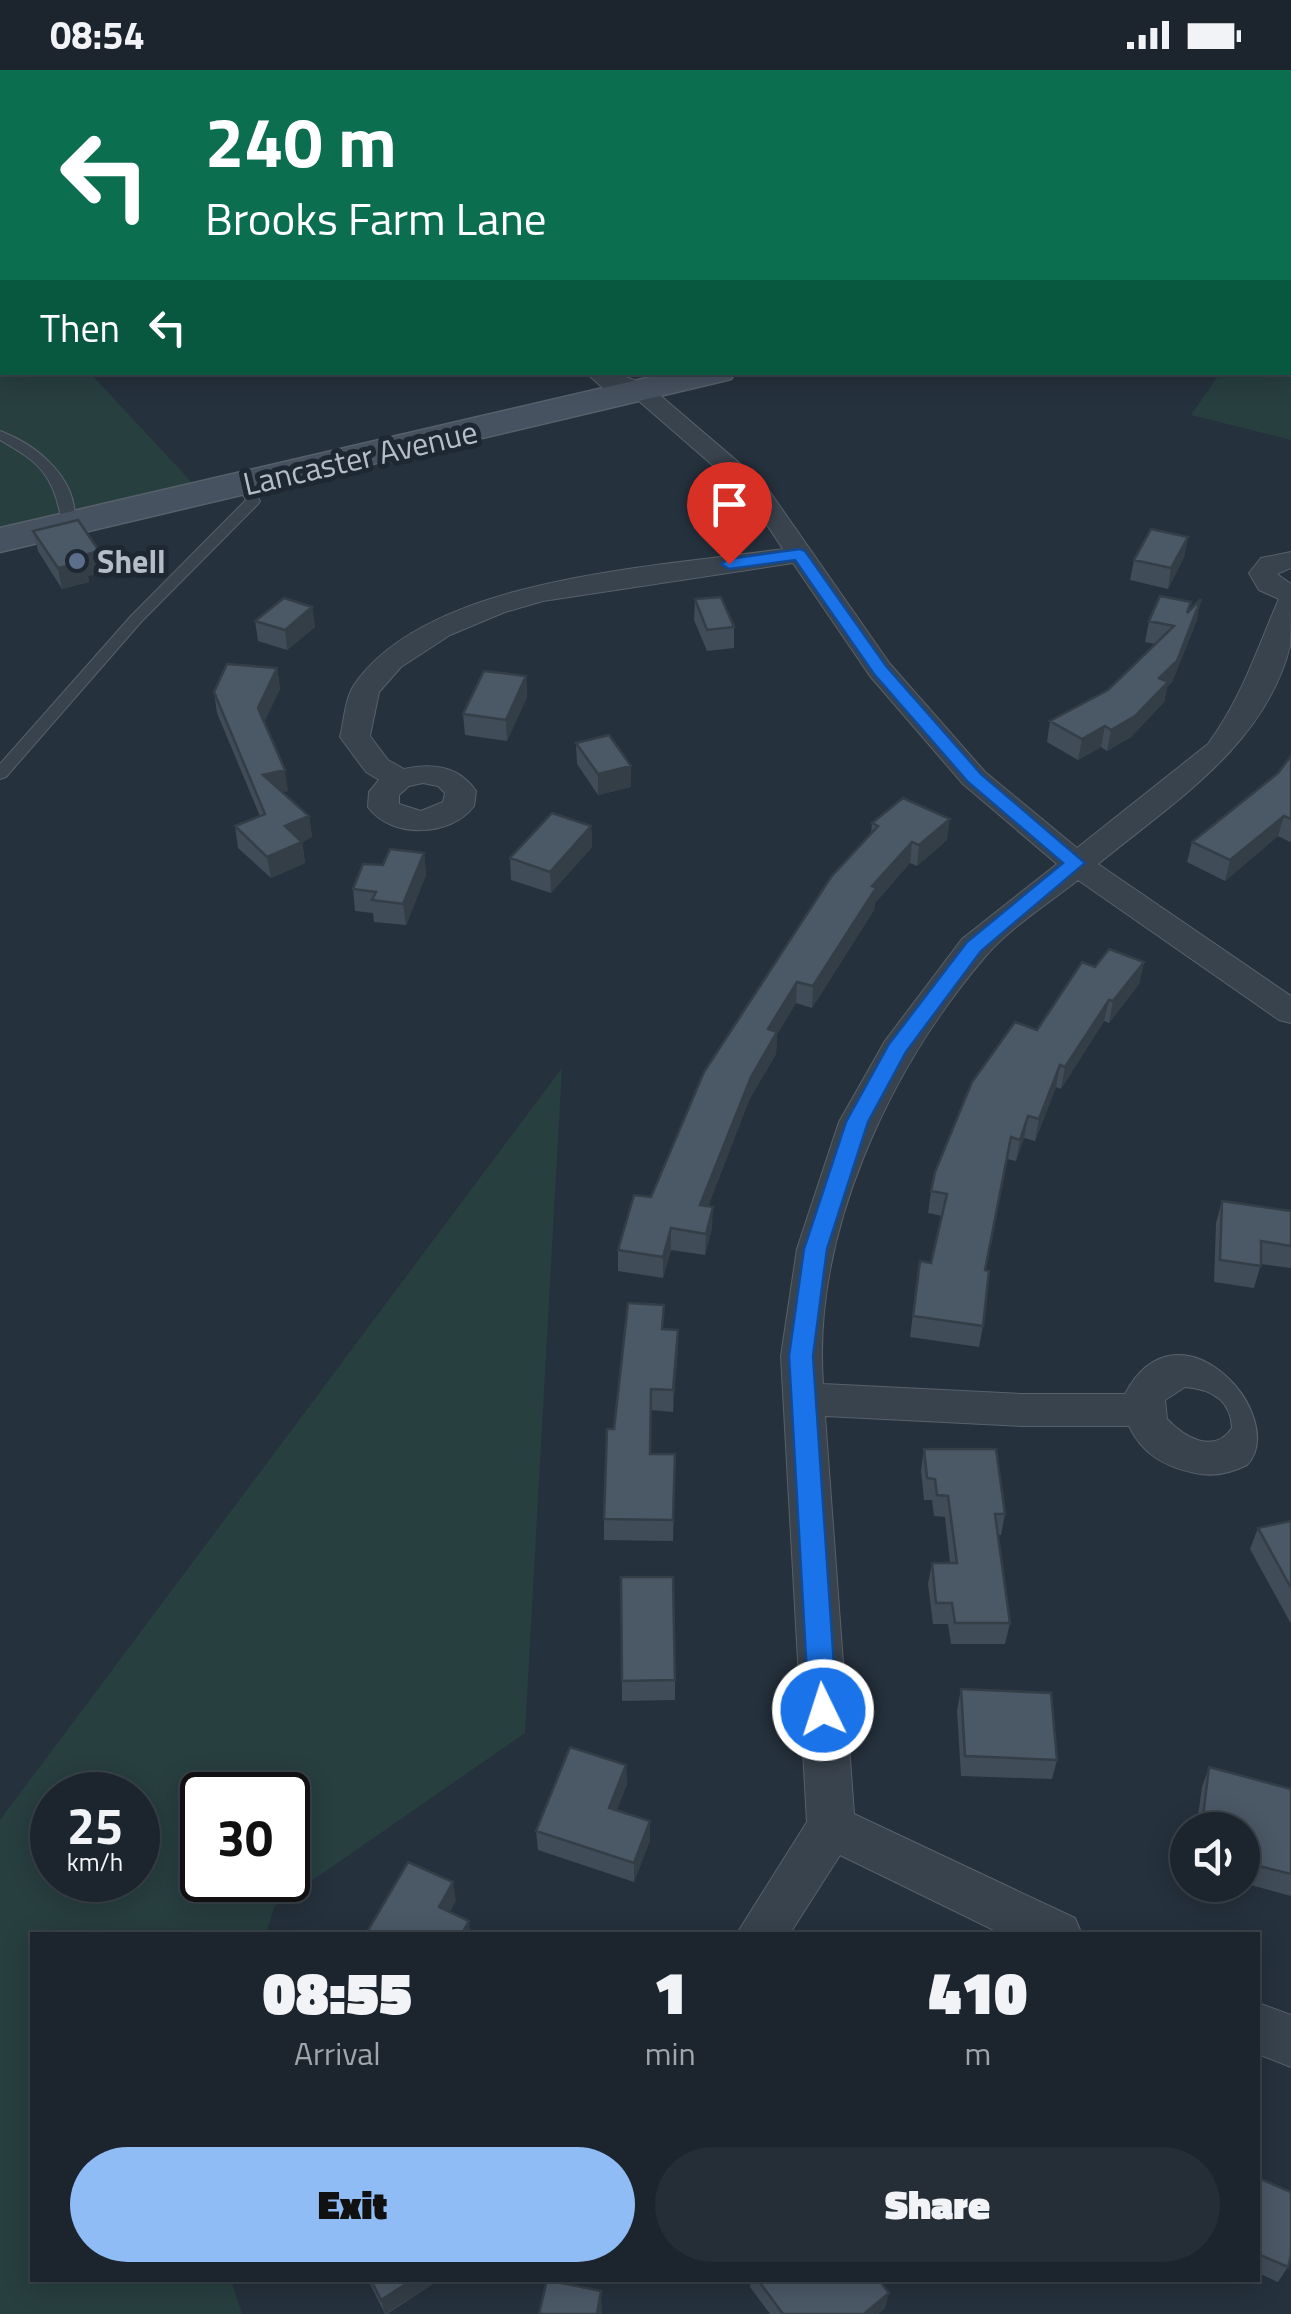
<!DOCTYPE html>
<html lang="en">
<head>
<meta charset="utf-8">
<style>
	:root { --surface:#1c252e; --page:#252d36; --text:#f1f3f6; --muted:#a0a5aa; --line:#3a424a; --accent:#8fbcf4 }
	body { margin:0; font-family:"Titillium Web",sans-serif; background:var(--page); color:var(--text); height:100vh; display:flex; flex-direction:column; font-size:38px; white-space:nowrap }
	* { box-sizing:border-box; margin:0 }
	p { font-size:32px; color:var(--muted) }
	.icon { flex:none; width:55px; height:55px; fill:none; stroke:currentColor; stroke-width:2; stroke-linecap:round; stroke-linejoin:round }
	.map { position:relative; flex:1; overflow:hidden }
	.sheet { position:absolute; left:30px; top:1862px; width:1230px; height:350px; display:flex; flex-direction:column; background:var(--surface); border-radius:0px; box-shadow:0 5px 25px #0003,0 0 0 2px var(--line) }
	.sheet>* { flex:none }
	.top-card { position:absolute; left:0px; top:0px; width:1292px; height:305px; box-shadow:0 5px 25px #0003,0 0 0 2px var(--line); background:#0b6e4f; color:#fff; overflow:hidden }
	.controls { position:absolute; left:1170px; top:1742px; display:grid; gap:20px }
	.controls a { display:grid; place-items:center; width:90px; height:90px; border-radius:50%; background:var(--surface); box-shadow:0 5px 25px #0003,0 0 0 2px var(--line); font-size:50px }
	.speed { position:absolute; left:30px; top:1702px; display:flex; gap:20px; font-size:50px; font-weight:700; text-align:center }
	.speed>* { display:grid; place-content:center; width:130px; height:130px; border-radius:50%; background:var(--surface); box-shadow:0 5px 25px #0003,0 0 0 2px var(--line); line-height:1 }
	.speed small { font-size:25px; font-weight:400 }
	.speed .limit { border:5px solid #111; border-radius:15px; background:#fff; color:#111 }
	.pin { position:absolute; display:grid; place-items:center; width:85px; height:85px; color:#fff; margin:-102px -42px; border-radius:50% 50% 50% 0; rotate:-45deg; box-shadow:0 0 10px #0007 }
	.pin .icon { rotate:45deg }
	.me { position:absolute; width:110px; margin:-55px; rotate:356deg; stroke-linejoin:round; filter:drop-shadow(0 0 8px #0008) }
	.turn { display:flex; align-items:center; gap:35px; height:210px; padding:0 40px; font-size:45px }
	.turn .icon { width:130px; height:130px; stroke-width:2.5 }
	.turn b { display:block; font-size:70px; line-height:85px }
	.then { display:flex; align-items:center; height:95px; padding:0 40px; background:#0003; gap:20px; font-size:38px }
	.eta { display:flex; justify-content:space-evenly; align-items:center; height:170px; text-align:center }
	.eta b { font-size:60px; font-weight:800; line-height:70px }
	.button { display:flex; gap:20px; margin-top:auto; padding:20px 40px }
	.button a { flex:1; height:115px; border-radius:60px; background:var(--accent); color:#111; font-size:40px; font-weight:800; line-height:115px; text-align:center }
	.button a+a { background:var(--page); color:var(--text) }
	.status { display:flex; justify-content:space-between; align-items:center; height:70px; padding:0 50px; background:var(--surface); direction:ltr }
	.status svg { height:28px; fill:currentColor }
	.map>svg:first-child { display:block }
	.green { fill:#283f3f; fill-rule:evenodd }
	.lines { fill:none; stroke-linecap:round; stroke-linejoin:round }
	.service-casing { stroke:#57616b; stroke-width:2 }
	.minor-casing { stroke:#57616b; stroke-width:2 }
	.secondary-casing { stroke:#57616b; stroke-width:3 }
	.service { fill:#39434d; fill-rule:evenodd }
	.minor { fill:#39434d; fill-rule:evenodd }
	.secondary { fill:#475260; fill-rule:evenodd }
	.wall { fill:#404c58 }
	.shaded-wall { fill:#343e47 }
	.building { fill:#4b5866; stroke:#343e47; stroke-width:2.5 }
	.route { fill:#1a73e8; stroke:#114b97; stroke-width:2.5 }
	.service-dot { fill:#5c6f8a; stroke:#1e2832; stroke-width:4 }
	.labels { text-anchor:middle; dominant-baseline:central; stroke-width:10; stroke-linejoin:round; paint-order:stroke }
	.far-street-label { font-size:32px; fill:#b5bec8; stroke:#1e2832 }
	.far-poi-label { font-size:32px; font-weight:bold; fill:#b5bec8; stroke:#1e2832; text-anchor:start }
</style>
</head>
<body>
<div class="status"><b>08:54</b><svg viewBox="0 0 49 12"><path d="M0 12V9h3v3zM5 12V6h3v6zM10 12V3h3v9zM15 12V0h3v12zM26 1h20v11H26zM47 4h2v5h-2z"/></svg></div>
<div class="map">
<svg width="1291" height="2244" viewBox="0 0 1291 2244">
	<rect width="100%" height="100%" fill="#25313d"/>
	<path class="green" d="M595,0H1004L600,2Z
		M0,218L2,302L90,303L197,418L0,464Z
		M1291,273V370L1191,345L1220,303L1290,302Z
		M562,998L525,1663L274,1837L266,1865H32V2210H231L242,2244H0V1750ZM52,1725H138V1810H52ZM288,1725V1810H202V1725Z"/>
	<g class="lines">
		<g class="service-casing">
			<path id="service" d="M0,361C38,375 81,411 74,456L62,453C54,406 41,393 0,370Z
				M244,410L249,411L260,431L258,434L141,552L6,707L0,709V694L131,546L246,430L237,414Z"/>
		</g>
		<g class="minor-casing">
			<path id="minor" d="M387,0H408L409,2H388Z
				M0,11L2,12V25L0,24Z
				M585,302H612L648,315L765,415L890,594L985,702L1077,778L1208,674C1242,628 1257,579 1279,529L1259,520L1249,503L1261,488L1291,482V498L1277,504L1291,514C1291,533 1291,557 1290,576C1265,676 1172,733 1098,794L1291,926V953L1279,950L1078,810C1048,834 1009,858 984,888C889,1000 812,1164 823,1314L1021,1324H1125C1179,1222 1291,1347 1247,1395C1231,1403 1212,1407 1195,1403C1165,1397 1142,1384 1129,1356H1021L825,1346L854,1744L1075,1848L1082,1865H1004L840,1785L789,1865H736L807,1752L781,1286L797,1179L839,1052L885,971L962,869L1057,794L963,714L870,606L793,493L543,531L505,542L450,565L401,597L379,622L370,666L388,690L404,699C432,693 459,696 476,721L474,736C451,767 391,769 368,737L369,722L379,710L366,702L340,667C344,651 345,629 354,615C429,506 661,497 783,479L747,425L632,325L603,318ZM423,713L438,716L445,723L443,732L421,741L399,734V725L409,716ZM1185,1317C1211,1319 1231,1330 1232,1358C1214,1385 1184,1367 1167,1349L1165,1330Z
				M1258,1933L1291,1945V1997L1258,1984Z"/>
		</g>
		<g class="secondary-casing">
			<path id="secondary" d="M1291,150V169H1290V150Z
				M672,302H736L731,309L719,312L0,482V458Z"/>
		</g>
		<use href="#service" class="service"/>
		<use href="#minor" class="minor"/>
		<use href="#secondary" class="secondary"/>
	</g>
	<path class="wall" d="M33,461L103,502L88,506L89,512L62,519L38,481Z
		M1188,467L1184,487L1168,519L1130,510L1134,490Z
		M695,529L734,557V578L707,581L694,550Z
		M312,537L315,557L287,580L258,571L255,551Z
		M1189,541L1197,550L1172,612L1167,617L1164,632L1131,667L1107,681L1101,677L1078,690L1047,672L1050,651L1108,620L1155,574L1145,572L1149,551Z
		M277,598L280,619L264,652L288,721L283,722L309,746L312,767L302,772L305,793L271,808L238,778L235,756L260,746L217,643L214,622Z
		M526,606L527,627L507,671L465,665L463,644Z
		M576,673L631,717L598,725L577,694Z
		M1291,686V771L1290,772L1278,766L1225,811L1187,792L1192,772L1278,703Z
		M872,753L947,770L917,796L910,793L875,833L874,840L812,938L796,933L777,964L776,984L750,1028L708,1136L712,1158L705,1185L671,1180L663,1208L618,1201V1180L871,763Z
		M591,756L592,777L551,823L511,810L510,788Z
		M424,783L426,805L406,855L374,852L373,843L355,841L353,819L383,795Z
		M1144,892L1139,914L1109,953L1104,951L1061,1019L1056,1017L1035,1071L1024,1068L1016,1091L1007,1089L985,1200L983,1256L979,1277L910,1267L920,1191L931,1193L942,1146L928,1143L931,1121L1037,960L1095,897Z
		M1222,1131L1291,1141V1198L1261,1194L1254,1218L1214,1212L1216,1153Z
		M664,1259L678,1260L673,1342L651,1340L650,1384H675L673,1471L604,1470V1449L614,1359Z
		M924,1379L1005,1444L1001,1465H998L1010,1553L1005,1574H951L948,1554H933L928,1514L932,1493H950L945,1447L934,1446L932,1430H924L921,1400Z
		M1291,1451V1552H1290L1250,1479L1258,1458Z
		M621,1507L675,1610V1630L622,1631Z
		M961,1619L1057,1690L1052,1709L961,1706L957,1640Z
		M626,1695L627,1714L616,1741L650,1751V1770L634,1812L538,1780L536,1761Z
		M1209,1697L1291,1719V1826L1243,1813L1246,1788L1242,1787V1760H1196L1202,1717Z
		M1258,2108L1288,2197L1278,2212L1258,2203Z
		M368,2210H439L387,2244H385Z
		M751,2210H879L885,2238L878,2244H770L750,2217Z"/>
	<path class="shaded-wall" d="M1188,467L1184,487L1168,519L1171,498Z
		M99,481L103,502L88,506L89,512L62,519L58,498L81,486Z
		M1201,529L1197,550L1172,612L1167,617L1164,632L1131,667L1107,681L1111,660Z
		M312,537L315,557L287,580L285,560Z
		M277,598L280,619L261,659L258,638Z
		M526,606L527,627L507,671L506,650Z
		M1105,656L1101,677L1078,690L1082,669Z
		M631,696V717L598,725V704Z
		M285,700L288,721L266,726L263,705Z
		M309,746L312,767L288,778L285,756Z
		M1284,746L1278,766L1225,811L1230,790Z
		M950,749L947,770L917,796L919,775Z
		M591,756L592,777L551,823L550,802Z
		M302,772L305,793L271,808L267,787Z
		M912,772L910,793L875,833L874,840L812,938L813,916L872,816Z
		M424,783L426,805L406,855L403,834Z
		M1144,892L1139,914L1109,953L1113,931Z
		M797,912L796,933L777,964L776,984L750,1028L700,1157V1135L768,959Z
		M1109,930L1104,951L1061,1019L1065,997Z
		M1060,995L1056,1017L1035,1071L1039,1049Z
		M1028,1046L1024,1068L1016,1091L1020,1070Z
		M713,1137L712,1158L705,1185L706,1164Z
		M671,1158V1180L663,1208V1187Z
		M678,1260V1281L673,1342V1320Z
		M626,1695L627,1714L610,1758L609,1738Z
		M650,1751V1770L634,1812V1793Z
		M453,1812L456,1831L442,1856L439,1837Z
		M469,1851L471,1865H461Z
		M412,2210H439L385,2244L381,2230Z
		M601,2221L602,2244H597Z
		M889,2223L885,2238L878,2244H866Z"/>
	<path class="building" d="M78,0H119L122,2H81Z
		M78,450L99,481L81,486L85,492L58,498L33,461Z
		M1151,459L1188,467L1171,498L1134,490Z
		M1160,526L1191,532L1187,543L1201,529L1177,591L1159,608L1168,612L1135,646L1111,660L1105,656L1082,669L1050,651L1108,620L1174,556L1149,551Z
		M721,527L734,557L707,560L695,529Z
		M284,528L312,537L285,560L255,551Z
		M227,594L277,598L258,638L285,700L263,705L309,746L285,756L302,772L267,787L235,756L265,744L214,622Z
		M484,601L526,606L506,650L463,644Z
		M609,665L631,696L598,704L576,673Z
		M1291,686V749L1284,746L1230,790L1192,772L1278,703Z
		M903,728L950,749L919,775L912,772L872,816L876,818L813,916L797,912L768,959L777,962L751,1007L700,1135L713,1137L706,1164L671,1158L663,1187L618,1180L634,1125L651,1127L704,1002L831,807L878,756L872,753Z
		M552,743L591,756L550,802L510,788Z
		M390,779L424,783L403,834L372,830L376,822L353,819L363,794L383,795Z
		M1109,879L1144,892L1113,931L1109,930L1065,997L1060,995L1039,1049L1028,1046L1020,1070L1011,1067L985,1200L989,1201L983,1256L913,1246L920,1191L931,1193L947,1124L931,1121L935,1102L972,1012L1015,952L1037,960L1082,892L1095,897Z
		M1222,1131L1291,1141V1176L1261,1171V1196L1220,1190Z
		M628,1233L664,1235L662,1259L678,1260L673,1320L651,1319L650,1384H675L673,1450L604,1449L607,1359H614Z
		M924,1379H996L1005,1444H995L1010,1553H955L952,1533H936L932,1493H957L948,1426L937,1425L935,1409L927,1408Z
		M1291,1451V1518L1258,1458Z
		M621,1507H673L675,1610L622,1611Z
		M961,1619L1051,1623L1057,1690L965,1686Z
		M570,1677L626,1695L609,1738L650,1751L634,1793L536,1761Z
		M1209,1697L1291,1719V1804L1251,1794L1254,1769L1242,1766V1760H1220L1202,1755Z
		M408,1792L453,1812L439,1837L469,1851L461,1865H373L367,1862Z
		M1258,2108L1291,2122V2185L1288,2197L1258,2184Z
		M371,2210H412L381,2230Z
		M547,2210L601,2221L597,2244H539Z
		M758,2210H879L889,2223L866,2242L868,2244H783Z"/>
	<path class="route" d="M800,479L805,481L886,596L981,704L1085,793L981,881L906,982L868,1052L827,1179L813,1286L837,1640L833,1649L823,1652L813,1649L809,1640L789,1286L804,1179L846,1052L889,974L967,872L1063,793L968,712L874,604L795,490L729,499L721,494L729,489Z"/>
	<circle class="service-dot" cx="77" cy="491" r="10"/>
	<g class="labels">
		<g class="far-street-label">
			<text transform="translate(360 387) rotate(-13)">Lancaster Avenue</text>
		</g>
		<g class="far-poi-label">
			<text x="97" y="491">Shell</text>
		</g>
	</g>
</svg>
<div class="controls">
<a><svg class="icon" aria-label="sound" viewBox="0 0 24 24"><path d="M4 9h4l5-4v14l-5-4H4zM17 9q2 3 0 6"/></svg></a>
</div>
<div class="speed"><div>25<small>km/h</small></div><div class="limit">30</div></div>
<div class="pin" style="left:729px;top:494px;background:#d93025"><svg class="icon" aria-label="arrive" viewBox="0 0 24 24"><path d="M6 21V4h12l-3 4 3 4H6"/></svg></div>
<svg class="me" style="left:823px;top:1640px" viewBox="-20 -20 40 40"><circle r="17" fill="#1a73e8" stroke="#fff" stroke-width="3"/><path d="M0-11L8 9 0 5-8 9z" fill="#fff"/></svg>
<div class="top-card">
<div class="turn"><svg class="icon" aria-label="left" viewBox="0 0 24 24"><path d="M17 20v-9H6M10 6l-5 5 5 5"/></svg><div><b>240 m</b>Brooks Farm Lane</div></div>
<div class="then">Then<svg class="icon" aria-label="left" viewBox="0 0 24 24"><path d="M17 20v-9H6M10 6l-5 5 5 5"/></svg></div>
</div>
<section class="sheet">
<div class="eta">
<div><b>08:55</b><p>Arrival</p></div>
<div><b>1</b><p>min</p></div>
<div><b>410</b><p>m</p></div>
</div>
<div class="button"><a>Exit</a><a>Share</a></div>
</section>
</div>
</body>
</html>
